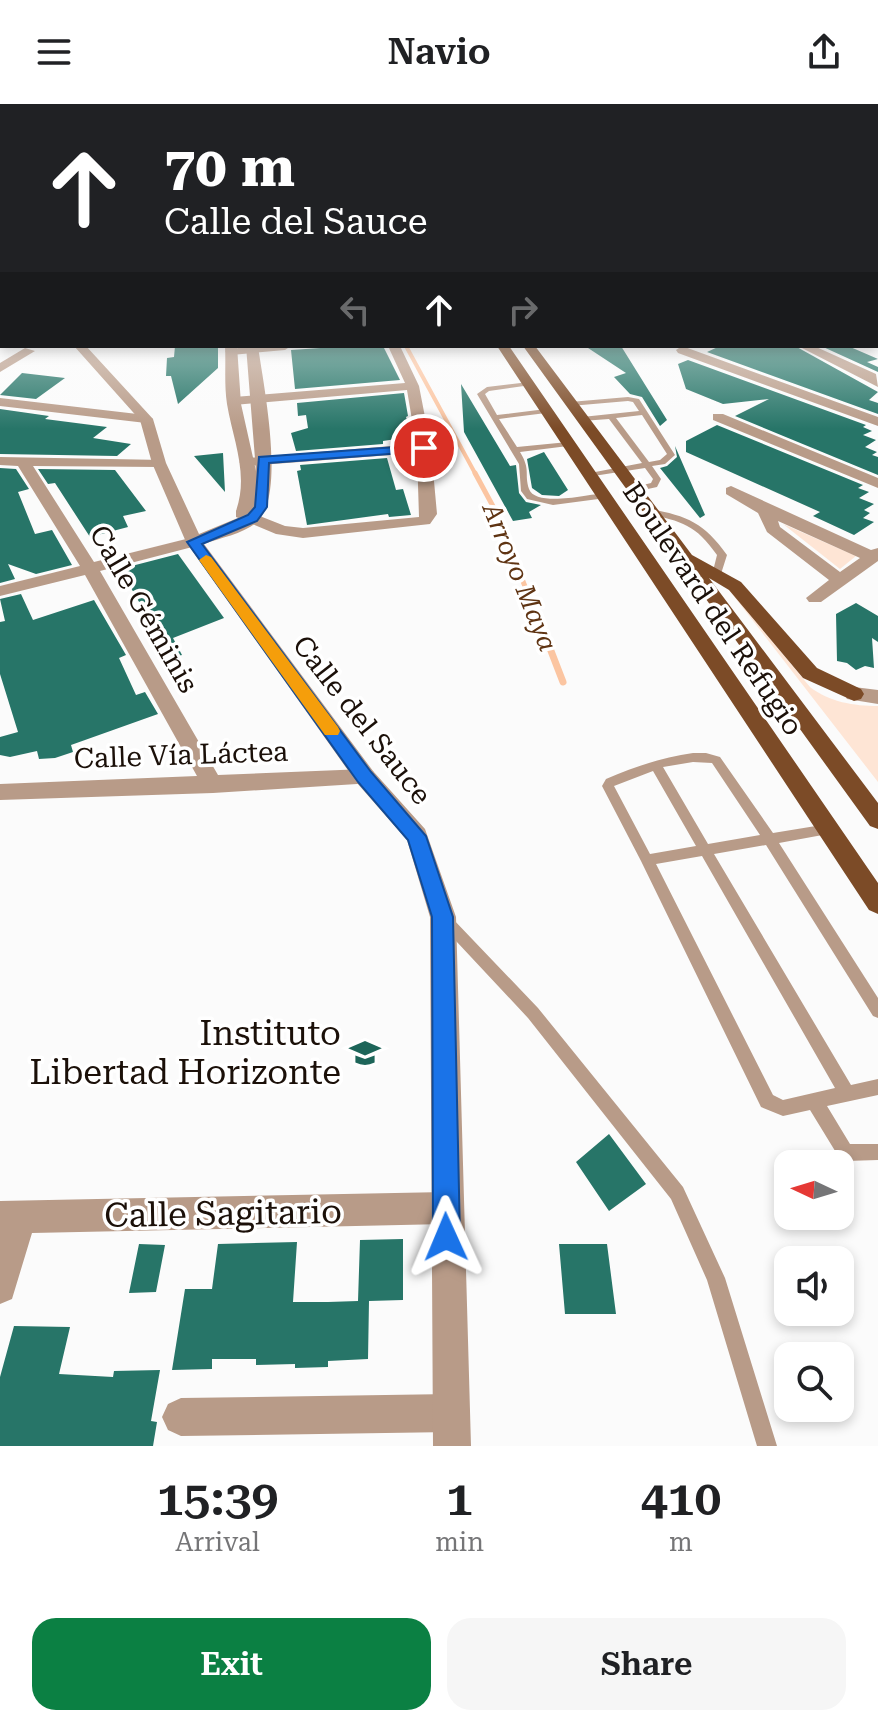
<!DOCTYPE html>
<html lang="en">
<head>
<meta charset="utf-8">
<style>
	:root { --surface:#fff; --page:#f6f6f6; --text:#202124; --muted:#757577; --accent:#0b8043 }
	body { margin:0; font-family:"Roboto Serif",serif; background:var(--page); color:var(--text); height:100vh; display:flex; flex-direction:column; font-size:30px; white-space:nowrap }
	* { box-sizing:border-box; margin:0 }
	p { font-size:26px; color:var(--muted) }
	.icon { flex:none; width:44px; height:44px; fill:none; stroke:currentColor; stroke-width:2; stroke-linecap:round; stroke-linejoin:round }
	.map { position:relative; height:1342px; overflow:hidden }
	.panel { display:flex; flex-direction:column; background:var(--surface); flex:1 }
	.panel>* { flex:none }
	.hud { position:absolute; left:0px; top:0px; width:878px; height:244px; box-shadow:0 4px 12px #0003; background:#202124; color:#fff; overflow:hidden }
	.needle { width:52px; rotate:274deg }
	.controls { position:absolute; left:774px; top:1046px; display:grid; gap:16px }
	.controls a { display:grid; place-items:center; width:80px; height:80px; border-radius:16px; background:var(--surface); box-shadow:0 4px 12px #0003; font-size:40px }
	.pin { position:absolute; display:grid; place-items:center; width:68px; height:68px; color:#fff; margin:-34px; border:4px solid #fff; border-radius:50%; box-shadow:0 2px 8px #0007 }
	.me { position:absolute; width:88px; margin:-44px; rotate:359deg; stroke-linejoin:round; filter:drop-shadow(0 0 6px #0008) }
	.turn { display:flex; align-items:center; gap:28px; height:168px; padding:0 32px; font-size:36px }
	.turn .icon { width:104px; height:104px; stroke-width:2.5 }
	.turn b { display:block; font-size:56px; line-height:68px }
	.lanes { display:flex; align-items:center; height:76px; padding:0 32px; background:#0003; justify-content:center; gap:40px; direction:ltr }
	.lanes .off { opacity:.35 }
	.eta { display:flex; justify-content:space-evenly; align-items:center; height:136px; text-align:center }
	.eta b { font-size:48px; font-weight:600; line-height:56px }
	.action { display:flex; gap:16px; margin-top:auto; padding:16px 32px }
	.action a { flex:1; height:92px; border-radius:24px; background:var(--accent); color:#fff; font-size:32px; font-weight:600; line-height:92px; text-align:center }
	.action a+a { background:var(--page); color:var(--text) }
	header { display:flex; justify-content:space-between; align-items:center; height:104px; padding:0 32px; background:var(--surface); font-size:36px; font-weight:600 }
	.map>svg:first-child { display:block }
	.green { fill:#fee5d5 }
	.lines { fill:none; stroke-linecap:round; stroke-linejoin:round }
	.stream-far2 { stroke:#fbc5a1; stroke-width:4 }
	.stream-far1 { stroke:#fbc5a1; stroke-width:5 }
	.stream { stroke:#fbc5a1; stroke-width:7 }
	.building { fill:#277568 }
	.service { fill:#b89b88; fill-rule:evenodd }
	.minor { fill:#b89b88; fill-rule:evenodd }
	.tertiary { fill:#b89b88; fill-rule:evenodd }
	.primary { fill:#7c4b27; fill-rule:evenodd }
	.route { fill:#1a73e8; stroke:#114b97; stroke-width:2 }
	.slow { fill:#f59e0b }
	.labels { text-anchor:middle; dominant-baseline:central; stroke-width:7; stroke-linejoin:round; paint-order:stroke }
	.far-water-label { font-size:26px; font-style:italic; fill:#5f3413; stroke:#fff }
	.street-label { font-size:28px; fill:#1b1009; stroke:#fff }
	.near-poi-label { font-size:34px; fill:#1b1009; stroke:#fff; text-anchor:end }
	.near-street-label { font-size:34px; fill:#1b1009; stroke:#fff }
</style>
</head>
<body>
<header><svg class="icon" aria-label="menu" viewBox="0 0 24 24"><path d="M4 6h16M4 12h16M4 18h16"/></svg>Navio<svg class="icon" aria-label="share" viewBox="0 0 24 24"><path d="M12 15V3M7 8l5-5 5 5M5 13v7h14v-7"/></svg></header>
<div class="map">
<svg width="878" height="1342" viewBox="0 0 878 1342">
	<rect width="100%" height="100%" fill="#fbfbfb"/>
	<path class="green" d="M783,420L856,452L840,465Z
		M726,482L810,583C829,598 854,602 878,602V678Z"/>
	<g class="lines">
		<path class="stream-far2" d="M406,242L476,371"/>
		<path class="stream-far1" d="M475,369L495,406L546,536"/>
		<path class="stream" d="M546,534L563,578"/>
	</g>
	<path class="building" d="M175,242H217L218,244V264L178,300L171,272H166L167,254L174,253Z
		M350,242H383L400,276L295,285L291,246Z
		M585,242H621L667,316L660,322L642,293L630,290L614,273L626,269Z
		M720,242H795L878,288L869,296L878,299V310L707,248Z
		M821,242H848L878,255L867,258L878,263V268Z
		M688,256L866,321L863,323L872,327L863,331L876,336L865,343L877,348L872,351L878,353V371L735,312L769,295L723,300L686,285L678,260Z
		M22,269L65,274L36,295L0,291Z
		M461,280L510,362L516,361L519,389L526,398L541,401L529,408L532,414L513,417L464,328Z
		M404,289L408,312L406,313L411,329H407L409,333L383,337V340L296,347L291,329L308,324L306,311L298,312L297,299Z
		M0,305L49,312L45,315L107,323L93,334L131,340L117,352L0,350Z
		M717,321L863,381L858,384L869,388L859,394L874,400L864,406L870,409L863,414L874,418L854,431L813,412L820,408L686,348V337Z
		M675,342L705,411L700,414L660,364L667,362L677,353Z
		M544,348L568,386L559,392L542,391L532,384L527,355Z
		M223,349L225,388L194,352Z
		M387,354L396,386L403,385L411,411L389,413L388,410L307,421L297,367L301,366L300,361Z
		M0,364L16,365L29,385L18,388L35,430L52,426L72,461L36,470L8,460L15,475L0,479Z
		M38,365L115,366L146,407L123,412L128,423L90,433L55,379L48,380Z
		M178,450L224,514L173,534L182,551L165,556L153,536L160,534L120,465Z
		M21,490L33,516L94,496L126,551L119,554L136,591L145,588L158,610L71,641L73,648L55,654L39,655L37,647L10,653L0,651V633L18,628L0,570V518L5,517L0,495Z
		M856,499L878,512V538L872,534L874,564L865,562L856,566L847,559L837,557L836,510Z
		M609,1030L646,1080L609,1107L576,1058Z
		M403,1135V1196L369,1197L368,1255L328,1257V1263L295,1264V1260L256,1261V1255H212V1265L172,1266L185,1185H212L218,1140L297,1138L293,1198H328L358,1197L360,1136Z
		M139,1140L165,1141L156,1188L129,1189Z
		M559,1140H607L616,1210H565Z
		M14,1222L70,1223L59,1270L113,1273L114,1267L160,1266L151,1317L157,1318L153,1342H0V1273Z"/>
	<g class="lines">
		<path class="service" d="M529,278L532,280L531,281L489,287L485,290L497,311L546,305L550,307L546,309L499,315L517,343L568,338L572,340L568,342L520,348C531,366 524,369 529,385C535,403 588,391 603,389L606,390V394L553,401L527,395L521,387L519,360L477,290L487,283Z
			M628,293L639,295L675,351L665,360L652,362L661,375L657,383L634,388L630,386L631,384L651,379L653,375L645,364L587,373L586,371L590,369L642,359L609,315L582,317L578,315L582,313L639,307L633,298L628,297L570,302L566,300L570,298ZM642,311L667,350L660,356L649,358L616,314Z
			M650,405C688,412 704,419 727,451L720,473L717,474L712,471L717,451C696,421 682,417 647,410L646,408Z
			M693,649H706L720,653L773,729L828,720L832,721L834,725L832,729L828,730L779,739L878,894V914L873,912L766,741L714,750L851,981L878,975V991L827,1002L850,1040H878V1056L846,1057L840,1055L810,1006L783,1012L761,1003L641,757L602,682L606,675C634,663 663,653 693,649ZM693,658L712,659L760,731L708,740L663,663ZM653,667L696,742L650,750L614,682ZM702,752L835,984L783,996L773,991L656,760Z
			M447,812L452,814L538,904L683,1083L725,1174L777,1342H757L707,1176L671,1095L528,914L442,822L440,818L442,814Z"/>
		<path class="minor" d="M876,137H878V141L876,140Z
			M876,166H878V172H876Z
			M876,199H878V205H876Z
			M0,206H2V212H0Z
			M247,242H291L285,246L231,251L225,247Z
			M388,242H400L419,282L431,344L437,410L430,420L303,434L276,430L236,413V407L242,405L285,422L303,424L419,413L417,349L246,362L239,358L246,354L416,340L407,286L234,301L227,297L234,293L405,279Z
			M682,242L878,313V322L678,249L676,246Z
			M798,242H814L876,270L878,283Z
			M25,244L35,247L0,268V259Z
			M0,294L146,311L153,315L146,319L0,302Z
			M713,310H723L878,374V384L713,316Z
			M0,353L164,356V362L159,363L33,362L94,458L194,433L202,438L200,441L100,467L218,671L365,665L373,667L376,673L373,679L213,689L0,696V680L197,672L85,471L0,492V482L80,462L18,362L0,361Z
			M731,382L871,446L878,444V457L821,498H809L806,494L829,476L767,428L758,409L726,390V384ZM778,417L860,454L840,468L780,423Z
			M446,1088L457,1093L462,1104L457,1115L446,1120L32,1129L12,1195L0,1200V1097Z
			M451,1290L464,1296L470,1309L464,1322L451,1328L181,1332L168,1326L162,1313L168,1300L181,1294Z"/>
		<path class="tertiary" d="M0,151L2,152V159L0,158Z
			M876,222H878V229H876Z
			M74,242H86L153,315L166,359L199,430L245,411L236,407C249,370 233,336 227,300C224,281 226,261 225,242H237L241,300L256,367L246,242H258C263,279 287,393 256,419C242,430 220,434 204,440L373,667L425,725L456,813L471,1342H433L430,813L407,736L357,679L186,438L152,359L140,316Z
			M854,583L878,586V600L847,595L844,590L847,585Z"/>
		<path class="primary" d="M497,242H509L878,779V810L869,806Z
			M523,242H535L692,451L741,478L817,564L861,585L864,590L861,595L854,597L803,574L729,486L709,474L878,699V725L870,722Z"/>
	</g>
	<linearGradient id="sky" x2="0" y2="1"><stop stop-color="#afbbcc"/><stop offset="0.42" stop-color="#fdfdfd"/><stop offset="1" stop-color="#fdfdfd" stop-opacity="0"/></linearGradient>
	<rect width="878" height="325" fill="url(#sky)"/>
	<path class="route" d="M424,341L430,344L429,347L269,359L267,403L257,417L202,440L371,668L426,732L453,813L460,1133L456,1143L446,1147L437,1143L433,1133L432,813L408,736L358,678L187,438L248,411L255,403L259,353Z"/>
	<path class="slow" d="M206,451L211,453L338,623L340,627L338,631H325L199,456Z"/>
	<defs>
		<g id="school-bare" transform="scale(2.4)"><path d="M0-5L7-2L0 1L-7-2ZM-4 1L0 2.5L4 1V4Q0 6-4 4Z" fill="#1d6559" stroke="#fff" stroke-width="2.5" paint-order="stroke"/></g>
	</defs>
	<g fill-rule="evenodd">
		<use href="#school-bare" x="365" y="949"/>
	</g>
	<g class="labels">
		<g class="far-water-label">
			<text transform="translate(520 473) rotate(68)">Arroyo Maya</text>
		</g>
		<g class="street-label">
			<text transform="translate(144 505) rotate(60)">Calle Géminis</text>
			<text transform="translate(713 505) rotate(56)">Boulevard del Refugio</text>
			<text transform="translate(362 616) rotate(52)">Calle del Sauce</text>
			<text transform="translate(181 651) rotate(-2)">Calle Vía Láctea</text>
		</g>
		<g class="near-poi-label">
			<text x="341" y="929">Instituto<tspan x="341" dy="39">Libertad Horizonte</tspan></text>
		</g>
		<g class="near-street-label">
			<text transform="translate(223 1109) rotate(-1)">Calle Sagitario</text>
		</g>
	</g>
</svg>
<div class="controls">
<a><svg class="needle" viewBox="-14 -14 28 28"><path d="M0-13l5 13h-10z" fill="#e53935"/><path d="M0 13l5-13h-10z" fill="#757577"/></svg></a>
<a><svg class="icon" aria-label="sound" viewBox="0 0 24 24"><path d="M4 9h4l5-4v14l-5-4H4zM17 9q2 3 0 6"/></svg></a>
<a><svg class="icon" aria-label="search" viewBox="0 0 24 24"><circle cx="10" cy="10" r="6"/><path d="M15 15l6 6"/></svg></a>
</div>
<div class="pin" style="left:424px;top:344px;background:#d93025"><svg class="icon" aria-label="arrive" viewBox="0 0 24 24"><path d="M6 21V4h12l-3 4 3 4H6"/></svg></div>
<svg class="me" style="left:446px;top:1133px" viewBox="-20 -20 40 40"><path d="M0-17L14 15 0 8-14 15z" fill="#1a73e8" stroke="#fff" stroke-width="4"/></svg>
<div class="hud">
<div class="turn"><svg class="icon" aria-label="ahead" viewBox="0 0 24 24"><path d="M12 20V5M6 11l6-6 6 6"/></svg><div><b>70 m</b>Calle del Sauce</div></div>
<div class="lanes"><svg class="icon off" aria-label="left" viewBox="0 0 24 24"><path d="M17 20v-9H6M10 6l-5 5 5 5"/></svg><svg class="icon" aria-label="ahead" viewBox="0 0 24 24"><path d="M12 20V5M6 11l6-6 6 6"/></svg><svg class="icon off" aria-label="right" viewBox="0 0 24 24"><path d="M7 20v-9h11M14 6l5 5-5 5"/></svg></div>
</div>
</div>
<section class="panel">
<div class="eta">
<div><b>15:39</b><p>Arrival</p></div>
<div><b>1</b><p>min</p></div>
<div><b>410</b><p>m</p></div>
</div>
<div class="action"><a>Exit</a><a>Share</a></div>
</section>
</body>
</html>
